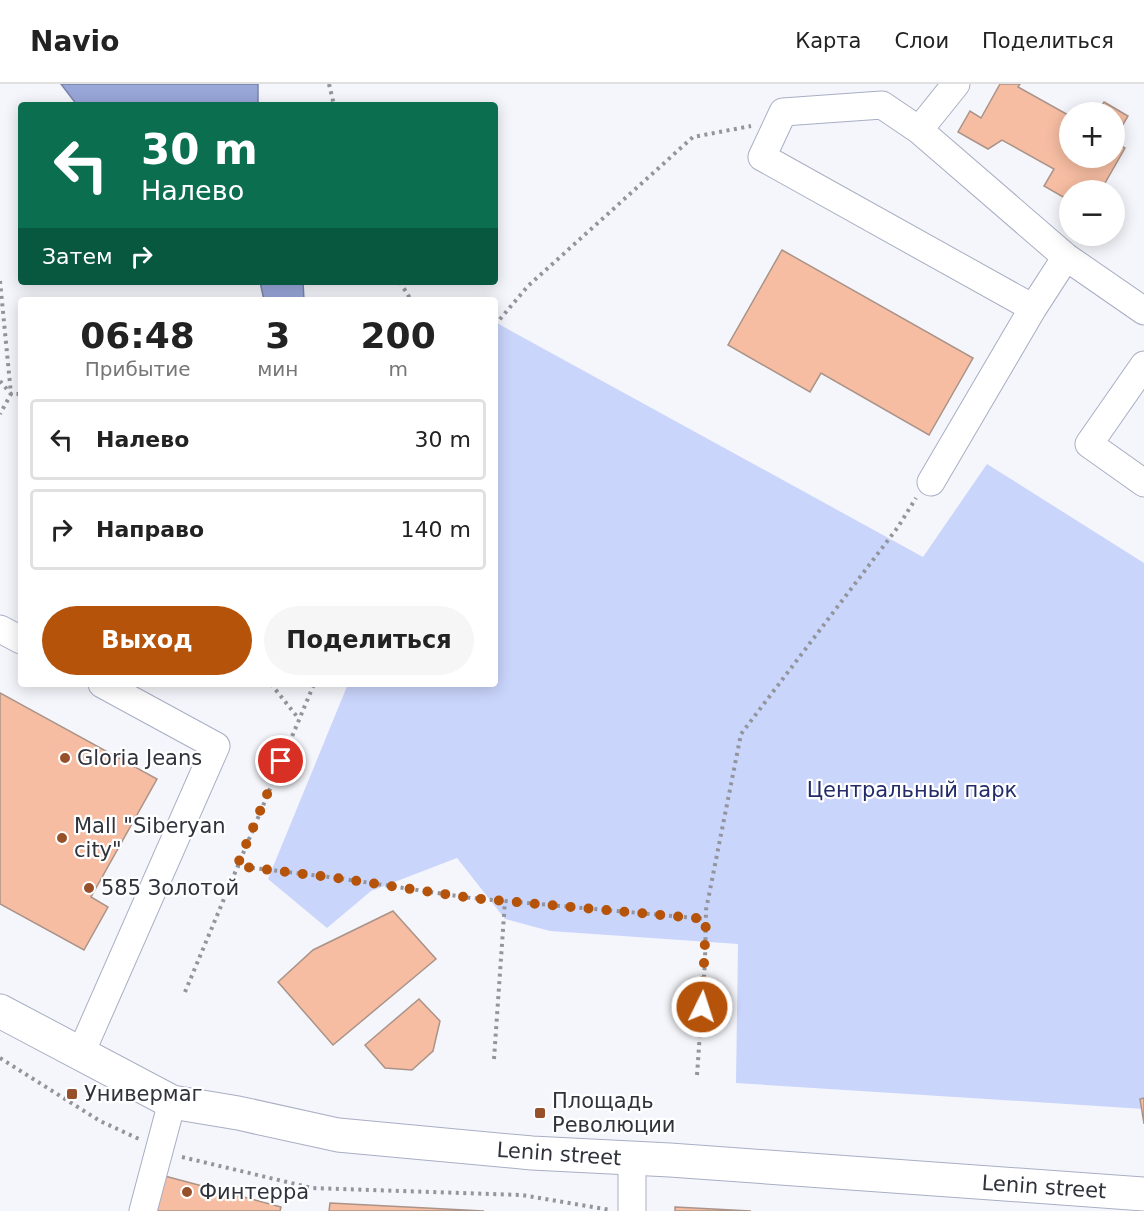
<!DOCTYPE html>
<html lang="ru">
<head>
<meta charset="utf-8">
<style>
	:root { --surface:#fff; --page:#f6f6f6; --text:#222; --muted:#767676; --line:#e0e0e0; --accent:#b45309 }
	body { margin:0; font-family:"DejaVu Sans",sans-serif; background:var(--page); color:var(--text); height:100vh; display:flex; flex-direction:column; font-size:22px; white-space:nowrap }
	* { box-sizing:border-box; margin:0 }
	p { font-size:20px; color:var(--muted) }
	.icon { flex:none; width:33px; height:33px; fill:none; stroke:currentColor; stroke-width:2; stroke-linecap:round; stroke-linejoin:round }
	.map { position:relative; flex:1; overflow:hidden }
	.side { position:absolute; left:18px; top:213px; width:480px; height:390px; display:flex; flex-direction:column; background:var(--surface); border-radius:6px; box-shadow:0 3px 15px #0003 }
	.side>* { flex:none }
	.top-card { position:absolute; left:18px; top:18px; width:480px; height:183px; border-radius:6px; box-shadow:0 3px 15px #0003; background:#0b6e4f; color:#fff; overflow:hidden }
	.tools { position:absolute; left:1059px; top:18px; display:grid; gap:12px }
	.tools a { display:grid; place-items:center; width:66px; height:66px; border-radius:50%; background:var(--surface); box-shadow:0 3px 15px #0003; font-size:30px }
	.pin { position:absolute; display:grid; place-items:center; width:51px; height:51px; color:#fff; margin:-26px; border:3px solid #fff; border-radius:50%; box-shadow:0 2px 6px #0007 }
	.me { position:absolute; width:66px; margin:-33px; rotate:4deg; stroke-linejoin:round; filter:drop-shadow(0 0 4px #0008) }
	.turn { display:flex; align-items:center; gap:21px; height:126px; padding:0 24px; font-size:27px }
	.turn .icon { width:78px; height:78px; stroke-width:2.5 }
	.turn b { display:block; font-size:42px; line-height:51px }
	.then { display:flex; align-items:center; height:57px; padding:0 24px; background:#0003; gap:12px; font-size:22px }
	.eta { display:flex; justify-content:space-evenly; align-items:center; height:102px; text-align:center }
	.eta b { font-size:36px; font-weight:700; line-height:42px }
	.cta { display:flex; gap:12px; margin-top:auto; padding:12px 24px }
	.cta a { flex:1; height:69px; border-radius:36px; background:var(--accent); color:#fff; font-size:24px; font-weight:700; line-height:69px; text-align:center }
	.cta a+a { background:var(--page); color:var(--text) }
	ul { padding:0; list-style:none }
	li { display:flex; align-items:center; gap:18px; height:81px; margin:0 12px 9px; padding:0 12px; border:3px solid var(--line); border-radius:6px }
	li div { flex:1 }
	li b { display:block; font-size:22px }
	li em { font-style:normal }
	header { display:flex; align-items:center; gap:36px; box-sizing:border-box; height:84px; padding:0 30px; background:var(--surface); border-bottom:2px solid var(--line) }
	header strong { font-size:28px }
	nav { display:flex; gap:33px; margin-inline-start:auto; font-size:21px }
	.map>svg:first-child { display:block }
	.green { fill:#cad5fc }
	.water { fill:#98a6d8; stroke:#7984a9; stroke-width:1.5 }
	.building { fill:#f6bda2; stroke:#aa9388; stroke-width:1.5 }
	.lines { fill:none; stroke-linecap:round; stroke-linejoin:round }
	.minor-casing { stroke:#a8aec4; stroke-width:29 }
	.major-casing { stroke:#a8aec4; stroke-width:35 }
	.path { stroke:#93959c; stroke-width:4; stroke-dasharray:3 4.5; stroke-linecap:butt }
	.minor { stroke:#fff; stroke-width:27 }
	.major { stroke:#fff; stroke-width:33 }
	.route { stroke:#b45309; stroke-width:10; stroke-dasharray:0 18 }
	.poi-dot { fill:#97502a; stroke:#fff; stroke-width:2 }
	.labels { text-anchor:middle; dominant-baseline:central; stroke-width:4.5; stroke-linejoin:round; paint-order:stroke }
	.poi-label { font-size:21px; fill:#31333c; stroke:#fff; text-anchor:start }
	.park-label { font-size:21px; fill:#232c68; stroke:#fff }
	.street-label { font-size:21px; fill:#31333c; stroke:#fff }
</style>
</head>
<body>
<header>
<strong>Navio</strong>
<nav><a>Карта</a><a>Слои</a><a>Поделиться</a></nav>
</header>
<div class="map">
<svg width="1144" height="1127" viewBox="0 0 1144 1127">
	<rect width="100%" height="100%" fill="#f5f6fb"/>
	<path class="green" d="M495,238L923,473L987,380L1144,479V1025L736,999L738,860L550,847L505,835L457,774L371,807L327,844L268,795L348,600H495Z"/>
	<path class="water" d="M61,0H258V21H77Z
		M260,198H303L304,216H264Z"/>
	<path class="building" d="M1000,0H1020L1018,3L1070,32V74H1114V58L1125,64L1101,106L1090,100L1086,106H1070V117L1044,102L1054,85L1002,56L988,65L958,48L970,27L981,34Z
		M1104,18L1128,32L1114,56V28H1098Z
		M782,166L973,274L929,351L821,289L810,308L728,261Z
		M0,609L157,695L91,813L108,823L84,866L0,820Z
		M393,827L436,875L333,961L278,898L313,866Z
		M419,915L440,937L433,967L412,986L385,984L365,961Z
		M1144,1014V1040L1140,1015Z
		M161,1091L281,1123L280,1127H151Z
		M330,1119L484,1127H329Z
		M675,1123L751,1127H675Z"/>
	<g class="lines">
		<g class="minor-casing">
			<path id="minor" d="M919,46L956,0
				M1033,224L762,73L783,28L882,21L919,46L1066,173L1144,227
				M1144,281L1089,360L1144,399
				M931,398L1033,224L1066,173
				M0,545L21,556
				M80,971L216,662L102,600
				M632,1075V1127
				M143,1127L172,1018"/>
		</g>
		<g class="major-casing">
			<path id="major" d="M0,927L172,1018L238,1029L338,1051L532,1069L670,1076L1144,1110"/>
		</g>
		<path class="path" d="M329,0L334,21
			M0,197L11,310L0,330
			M400,198L411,216
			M495,241L528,202L693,53L751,42
			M0,297L11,310H21
			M271,600L299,635
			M237,782L337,794L471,814L706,835
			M185,908L314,600
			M0,974L100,1037L139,1055
			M494,975L505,817
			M697,991L705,878L706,826L741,650L898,443L916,414
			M182,1073L312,1104L522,1111L610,1126"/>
		<use href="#minor" class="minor"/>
		<use href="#major" class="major"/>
	</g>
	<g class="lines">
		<path class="route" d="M281,677L237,782L337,794L471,814L706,835L702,923"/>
	</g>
	<g class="poi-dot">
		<circle cx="65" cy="674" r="6"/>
		<circle cx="62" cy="754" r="6"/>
		<circle cx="89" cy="804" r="6"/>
		<rect x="66" y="1004" width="12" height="12" rx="3"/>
		<rect x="534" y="1023" width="12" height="12" rx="3"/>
		<circle cx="187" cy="1108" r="6"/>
	</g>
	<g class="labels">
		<g class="poi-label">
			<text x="77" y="674">Gloria Jeans</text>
			<text x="74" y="742">Mall "Siberyan<tspan x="74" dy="24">city"</tspan></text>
			<text x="101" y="804">585 Золотой</text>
			<text x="84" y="1010">Универмаг</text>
			<text x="552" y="1017">Площадь<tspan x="552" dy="24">Революции</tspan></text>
			<text x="199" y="1108">Финтерра</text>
		</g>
		<g class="park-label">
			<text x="912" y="706">Центральный парк</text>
		</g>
		<g class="street-label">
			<text transform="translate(559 1070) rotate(4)">Lenin street</text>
			<text transform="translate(1044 1103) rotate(4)">Lenin street</text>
		</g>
	</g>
</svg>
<div class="tools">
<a>+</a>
<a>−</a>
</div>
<div class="pin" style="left:281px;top:677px;background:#d93025"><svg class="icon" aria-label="arrive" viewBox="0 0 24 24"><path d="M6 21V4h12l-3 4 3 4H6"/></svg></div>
<svg class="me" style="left:702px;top:923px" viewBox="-20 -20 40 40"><circle r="17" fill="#b45309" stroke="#fff" stroke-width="3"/><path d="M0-11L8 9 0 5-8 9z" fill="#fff"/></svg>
<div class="top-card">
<div class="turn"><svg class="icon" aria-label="left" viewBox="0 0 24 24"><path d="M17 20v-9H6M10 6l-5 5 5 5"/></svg><div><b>30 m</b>Налево</div></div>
<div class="then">Затем<svg class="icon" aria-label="right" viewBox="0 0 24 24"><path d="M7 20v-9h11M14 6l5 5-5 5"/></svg></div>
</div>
<section class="side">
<div class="eta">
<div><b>06:48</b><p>Прибытие</p></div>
<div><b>3</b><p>мин</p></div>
<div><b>200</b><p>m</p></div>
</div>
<ul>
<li><svg class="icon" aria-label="left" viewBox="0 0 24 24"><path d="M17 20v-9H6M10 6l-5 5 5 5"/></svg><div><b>Налево</b></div><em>30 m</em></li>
<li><svg class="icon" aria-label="right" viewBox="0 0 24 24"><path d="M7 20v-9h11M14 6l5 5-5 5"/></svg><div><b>Направо</b></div><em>140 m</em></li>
</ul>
<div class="cta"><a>Выход</a><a>Поделиться</a></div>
</section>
</div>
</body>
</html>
